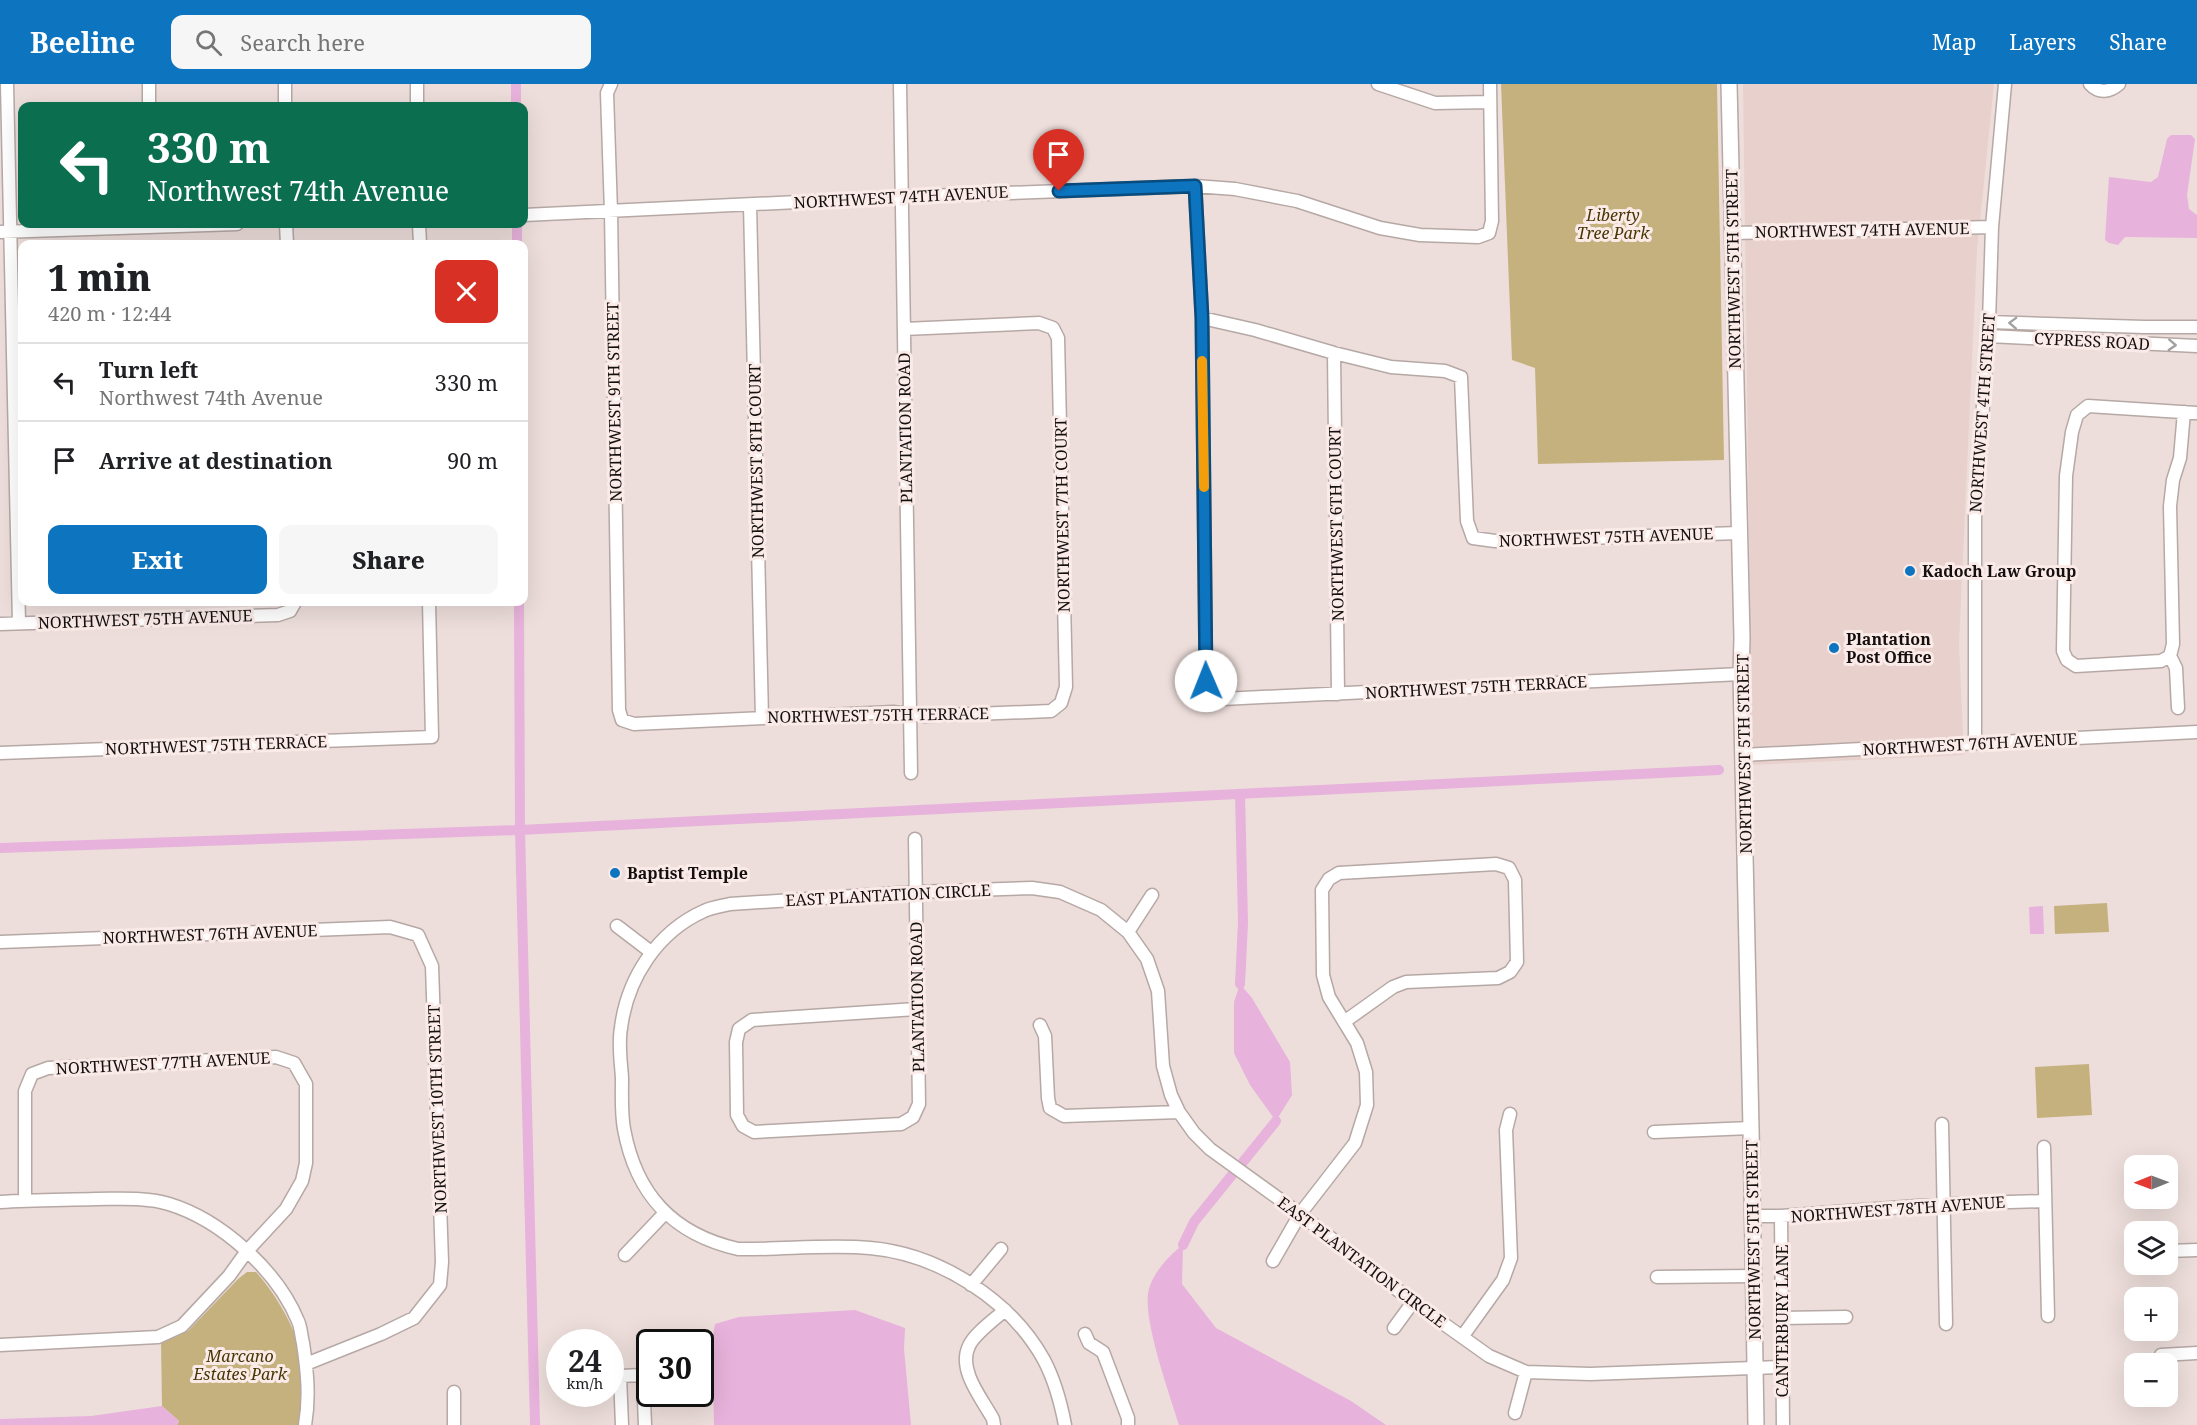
<!DOCTYPE html>
<html lang="en">
<head>
<meta charset="utf-8">
<style>
	:root { --surface:#fff; --page:#f6f6f6; --text:#202124; --muted:#757577; --line:#e0e0e0; --accent:#0d74bf }
	body { margin:0; font-family:"Noto Serif",serif; background:var(--page); color:var(--text); height:100vh; display:flex; flex-direction:column; font-size:22px; white-space:nowrap }
	* { box-sizing:border-box; margin:0 }
	p { font-size:20px; color:var(--muted) }
	.icon { flex:none; width:33px; height:33px; fill:none; stroke:currentColor; stroke-width:2; stroke-linecap:round; stroke-linejoin:round }
	.map { position:relative; flex:1; overflow:hidden }
	.side { position:absolute; left:18px; top:156px; width:510px; height:366px; display:flex; flex-direction:column; background:var(--surface); border-radius:12px; box-shadow:0 6px 24px #0002 }
	.side>* { flex:none }
	.banner { position:absolute; left:18px; top:18px; width:510px; height:126px; border-radius:12px; box-shadow:0 6px 24px #0002; background:#0b6e4f; color:#fff; overflow:hidden }
	.needle { width:39px; rotate:269deg }
	.controls { position:absolute; left:2124px; top:1071px; display:grid; gap:12px }
	.controls a { display:grid; place-items:center; width:54px; height:54px; border-radius:12px; background:var(--surface); box-shadow:0 6px 24px #0002; font-size:30px }
	.speed { position:absolute; left:546px; top:1245px; display:flex; gap:12px; font-size:30px; font-weight:700; text-align:center }
	.speed>* { display:grid; place-content:center; width:78px; height:78px; border-radius:50%; background:var(--surface); box-shadow:0 6px 24px #0002; line-height:1 }
	.speed small { font-size:15px; font-weight:400 }
	.speed .limit { border:3px solid #111; border-radius:9px; background:#fff; color:#111 }
	.pin { position:absolute; display:grid; place-items:center; width:51px; height:51px; color:#fff; margin:-62px -26px; border-radius:50% 50% 50% 0; rotate:-45deg; box-shadow:0 0 6px #0007 }
	.pin .icon { rotate:45deg }
	.me { position:absolute; width:66px; margin:-33px; rotate:359deg; stroke-linejoin:round; filter:drop-shadow(0 0 4px #0008) }
	.turn { display:flex; align-items:center; gap:21px; height:126px; padding:0 30px; font-size:27px }
	.turn .icon { width:78px; height:78px; stroke-width:2.5 }
	.turn b { display:block; font-size:42px; line-height:51px }
	.round { display:grid; place-items:center; flex:none; width:63px; height:63px; border-radius:12px; background:var(--page) }
	.head { display:flex; align-items:center; justify-content:space-between; height:102px; padding:0 30px }
	h1 { font-size:36px; font-weight:800; line-height:45px }
	.primary-button { display:flex; gap:12px; margin-top:auto; padding:12px 30px }
	.primary-button a { flex:1; height:69px; border-radius:12px; background:var(--accent); color:#fff; font-size:24px; font-weight:800; line-height:69px; text-align:center }
	.primary-button a+a { background:var(--page); color:var(--text) }
	ul { padding:0; list-style:none }
	li { display:flex; align-items:center; gap:18px; height:78px; padding:0 30px; border-top:2px solid var(--line) }
	li div { flex:1 }
	li b { display:block; font-size:22px }
	li em { font-style:normal }
	header { display:flex; align-items:center; gap:36px; box-sizing:border-box; height:84px; padding:0 30px; background:var(--accent); color:#fff }
	header strong { font-size:28px }
	nav { display:flex; gap:33px; margin-inline-start:auto; font-size:21px }
	.search { width:420px; height:54px; background:var(--page); display:flex; align-items:center; gap:15px; box-sizing:border-box; padding:0 21px; border-radius:12px; color:var(--muted); font-size:22px }
	.map>svg:first-child { display:block }
	.built { fill:#e8d1cc }
	.green { fill:#c5b17e }
	.water { fill:#e7b2db }
	.lines { fill:none; stroke-linecap:round; stroke-linejoin:round }
	.canal { stroke:#e7b2db; stroke-width:10 }
	.minor-casing { stroke:#b6a8a5; stroke-width:15 }
	.tertiary-casing { stroke:#b6a8a5; stroke-width:18 }
	.minor { stroke:#fff; stroke-width:12 }
	.tertiary { stroke:#fff; stroke-width:15 }
	.oneway { stroke:#a19f9f }
	.route-casing { stroke:#084b7c; stroke-width:15 }
	.route { stroke:#0d74bf; stroke-width:10 }
	.slow { stroke:#f59e0b; stroke-width:10 }
	.poi-dot { fill:#0d74bf; stroke:#faebe8; stroke-width:2 }
	.labels { text-anchor:middle; dominant-baseline:central; stroke-width:6; stroke-linejoin:round; paint-order:stroke }
	.street-label { font-size:16px; fill:#15100f; stroke:#faebe8 }
	.park-label { font-size:16px; font-style:italic; fill:#473604; stroke:#faebe8 }
	.poi-label { font-size:16px; font-weight:bold; fill:#15100f; stroke:#faebe8; text-anchor:start }
</style>
</head>
<body>
<header>
<strong>Beeline</strong>
<div class="search"><svg class="icon" aria-label="search" viewBox="0 0 24 24"><circle cx="10" cy="10" r="6"/><path d="M15 15l6 6"/></svg>Search here</div>
<nav><a>Map</a><a>Layers</a><a>Share</a></nav>
</header>
<div class="map">
<svg width="2197" height="1341" viewBox="0 0 2197 1341">
	<rect width="100%" height="100%" fill="#eddedb"/>
	<path class="built" d="M1743,0H1994L1977,167L1959,560L1964,671L1752,681Z"/>
	<path class="green" d="M1501,0H1717L1724,376L1538,380L1535,284L1512,276Z
		M2107,819L2109,848L2055,850L2054,822Z
		M2089,980L2092,1031L2037,1034L2035,983Z
		M247,1188H256C279,1214 302,1254 305,1290C306,1306 302,1325 300,1341H177L179,1337L162,1322L161,1257L188,1247L238,1195Z"/>
	<path class="water" d="M2171,51H2191L2195,55L2187,111L2189,125L2197,131V154L2125,153L2118,161L2109,159L2105,156L2109,93L2151,98L2158,93L2167,55Z
		M2043,822L2044,850H2030L2029,823Z
		M1240,900L1252,914L1290,978L1292,1011L1276,1037L1250,1001L1234,969V918Z
		M1183,1161L1182,1200L1216,1244L1351,1317L1386,1341H1179C1170,1311 1141,1232 1149,1205C1153,1189 1170,1170 1183,1161Z
		M855,1226L905,1244L904,1265L911,1341H714L712,1256L715,1240L739,1233Z
		M162,1322L179,1337L177,1341H0V1335L91,1332Z"/>
	<g class="lines">
		<path class="canal" d="M516,0V22
			M517,140V160
			M519,518L520,746L535,1341
			M1240,710L1243,839L1240,900
			M0,764L520,746L1719,686
			M1243,1078L1276,1037
			M1183,1161L1194,1138L1232,1091"/>
		<g class="minor-casing">
			<path id="minor" d="M7,0L19,539
				M149,0V22
				M285,0V22
				M417,0V22
				M611,0L607,9L611,128L619,626L622,636L634,640L893,628L925,632L1051,627L1061,619L1066,603L1058,254L1053,244L1039,239L904,245
				M900,0L911,689
				M1378,0L1435,19L1490,18
				M2090,0C2099,10 2110,8 2119,0
				M1195,102L1202,234L1206,597L1212,609L1222,615L1741,590
				M750,121L762,634
				M524,131L901,113L1195,102L1235,105L1297,117L1380,144L1420,151L1478,153L1489,149L1492,137L1490,0
				M286,140L287,160
				M419,140L420,160
				M0,148L237,140
				M1732,149L1992,143
				M1202,234L1255,246L1334,269L1391,283L1445,287L1461,293L1467,437L1473,454L1495,457L1739,449
				M1989,238L2144,243H2197
				M1988,252L2197,262
				M1334,269L1338,610
				M0,540L278,531L290,527L295,518
				M2170,572L2161,577L2076,582L2067,576L2063,567L2066,392L2072,348L2077,331L2088,322L2197,329
				M2170,572L2173,560L2170,422L2173,396L2180,374L2184,328
				M2170,572L2176,584L2178,624
				M1975,659V433L1989,238L1992,143L2005,0
				M0,669L432,653L429,518
				M1742,671L2197,648
				M915,755L919,1020L913,1033L901,1040L754,1048L743,1042L737,1031L736,958L739,945L752,936L916,925
				M617,842L651,868
				M1128,848L1147,875L1158,907L1163,982L1171,1011L1179,1028L1194,1049L1210,1065L1300,1130L1413,1218L1489,1272L1526,1288L1590,1290L1781,1283
				M0,858L390,843L418,851L432,882L442,1178L440,1201L414,1234L381,1250L306,1280
				M1040,941L1045,952L1048,1014L1050,1024L1064,1032L1179,1028
				M1942,1040L1946,1240
				M1654,1048L1751,1044
				M2044,1063L2048,1232
				M0,1118C32,1116 64,1116 96,1115C120,1115 147,1113 169,1120C221,1136 277,1186 298,1237C301,1243 301,1252 303,1259C307,1286 310,1313 305,1341
				M1752,1132H1781L1945,1120L2045,1117
				M1781,1132L1783,1341
				M2168,1167L2197,1166
				M625,1171L665,1129
				M1273,1177L1300,1130L1355,1059L1367,1021L1366,988L1357,959L1329,913L1323,891L1322,806L1329,795L1339,789L1496,780L1509,784L1515,796L1517,878L1510,888L1498,894L1406,898L1393,903L1344,938
				M1657,1193L1754,1192
				M971,1201L1001,1165
				M1781,1234L1846,1233
				M1394,1244L1413,1218
				M1085,1250L1089,1259L1103,1268L1128,1334V1341
				M1462,1253L1503,1196L1511,1174L1506,1046L1510,1030
				M0,1261L158,1253L182,1242L229,1192L247,1167L286,1125L302,1097L306,1079V1000L294,979L276,973L48,984L32,990L25,1007V1116
				M2161,1271L2197,1269
				M454,1308V1341
				M1515,1329L1526,1288
				M622,1341L620,1292L643,1291L645,1341
				M994,1341L993,1335C983,1316 957,1286 969,1262C974,1250 995,1235 1005,1226
				M1065,1341C1061,1320 1054,1295 1044,1276C1011,1216 939,1170 870,1164C826,1160 782,1166 738,1165C672,1150 636,1110 624,1045C621,1029 622,1011 622,994C621,978 618,960 621,944C627,895 657,848 704,827C712,823 722,822 730,820L915,808L1032,804L1060,808L1101,826L1128,848L1152,811"/>
		</g>
		<g class="tertiary-casing">
			<path id="tertiary" d="M1729,0L1742,554L1741,590L1751,1044L1756,1341"/>
		</g>
		<use href="#minor" class="minor"/>
		<use href="#tertiary" class="tertiary"/>
	</g>
	<defs><path id="oneway-chevron" d="M-2-3.5L2.5 0L-2 3.5" fill="none" stroke-width="1.6" stroke-linecap="round" stroke-linejoin="round" transform="scale(1.5)"/></defs>
	<g class="oneway">
		<use href="#oneway-chevron" transform="translate(2013 239) rotate(-178)"/>
		<use href="#oneway-chevron" transform="translate(2172 261) rotate(3)"/>
	</g>
	<g class="lines">
		<g class="route-casing">
			<path id="route" d="M1059,107L1195,102L1202,234L1206,597"/>
		</g>
		<use href="#route" class="route"/>
		<path class="slow" d="M1202,277L1204,403"/>
	</g>
	<g class="poi-dot">
		<circle cx="1910" cy="487" r="6"/>
		<circle cx="1834" cy="564" r="6"/>
		<circle cx="615" cy="789" r="6"/>
	</g>
	<g class="labels">
		<g class="street-label">
			<text transform="translate(901 113) rotate(-3)">NORTHWEST 74TH AVENUE</text>
			<text transform="translate(1862 146) rotate(-1)">NORTHWEST 74TH AVENUE</text>
			<text transform="translate(1733 185) rotate(-91)">NORTHWEST 5TH STREET</text>
			<text transform="translate(2092 257) rotate(3)">CYPRESS ROAD</text>
			<text transform="translate(614 318) rotate(-91)">NORTHWEST 9TH STREET</text>
			<text transform="translate(1982 329) rotate(-86)">NORTHWEST 4TH STREET</text>
			<text transform="translate(905 344) rotate(-91)">PLANTATION ROAD</text>
			<text transform="translate(756 377) rotate(-91)">NORTHWEST 8TH COURT</text>
			<text transform="translate(1062 431) rotate(-91)">NORTHWEST 7TH COURT</text>
			<text transform="translate(1336 440) rotate(-91)">NORTHWEST 6TH COURT</text>
			<text transform="translate(1606 453) rotate(-2)">NORTHWEST 75TH AVENUE</text>
			<text transform="translate(145 535) rotate(-2)">NORTHWEST 75TH AVENUE</text>
			<text transform="translate(1476 603) rotate(-3)">NORTHWEST 75TH TERRACE</text>
			<text transform="translate(878 631) rotate(-1)">NORTHWEST 75TH TERRACE</text>
			<text transform="translate(1970 660) rotate(-3)">NORTHWEST 76TH AVENUE</text>
			<text transform="translate(216 661) rotate(-2)">NORTHWEST 75TH TERRACE</text>
			<text transform="translate(1744 670) rotate(-91)">NORTHWEST 5TH STREET</text>
			<text transform="translate(888 811) rotate(-3)">EAST PLANTATION CIRCLE</text>
			<text transform="translate(210 850) rotate(-2)">NORTHWEST 76TH AVENUE</text>
			<text transform="translate(917 913) rotate(-91)">PLANTATION ROAD</text>
			<text transform="translate(163 979) rotate(-3)">NORTHWEST 77TH AVENUE</text>
			<text transform="translate(437 1025) rotate(-92)">NORTHWEST 10TH STREET</text>
			<text transform="translate(1898 1125) rotate(-4)">NORTHWEST 78TH AVENUE</text>
			<text transform="translate(1753 1156) rotate(-91)">NORTHWEST 5TH STREET</text>
			<text transform="translate(1362 1178) rotate(37)">EAST PLANTATION CIRCLE</text>
			<text transform="translate(1782 1237) rotate(-90)">CANTERBURY LANE</text>
		</g>
		<g class="park-label">
			<text x="1613" y="131">Liberty<tspan x="1613" dy="18">Tree Park</tspan></text>
			<text x="240" y="1272">Marcano<tspan x="240" dy="18">Estates Park</tspan></text>
		</g>
		<g class="poi-label">
			<text x="1922" y="487">Kadoch Law Group</text>
			<text x="1846" y="555">Plantation<tspan x="1846" dy="18">Post Office</tspan></text>
			<text x="627" y="789">Baptist Temple</text>
		</g>
	</g>
</svg>
<div class="controls">
<a><svg class="needle" viewBox="-14 -14 28 28"><path d="M0-13l5 13h-10z" fill="#e53935"/><path d="M0 13l5-13h-10z" fill="#757577"/></svg></a>
<a><svg class="icon" aria-label="layers" viewBox="0 0 24 24"><path d="M12 4l9 5-9 5-9-5zM3 14l9 5 9-5"/></svg></a>
<a>+</a>
<a>−</a>
</div>
<div class="speed"><div>24<small>km/h</small></div><div class="limit">30</div></div>
<div class="pin" style="left:1059px;top:107px;background:#d93025"><svg class="icon" aria-label="arrive" viewBox="0 0 24 24"><path d="M6 21V4h12l-3 4 3 4H6"/></svg></div>
<svg class="me" style="left:1206px;top:597px" viewBox="-20 -20 40 40"><circle r="19" fill="#fff"/><path d="M0-13L10 11 0 6-10 11z" fill="#0d74bf"/></svg>
<div class="banner">
<div class="turn"><svg class="icon" aria-label="left" viewBox="0 0 24 24"><path d="M17 20v-9H6M10 6l-5 5 5 5"/></svg><div><b>330 m</b>Northwest 74th Avenue</div></div>
</div>
<section class="side">
<div class="head"><div><h1>1 min</h1><p>420 m · 12:44</p></div><a class="round" style="background:#d93025;color:#fff"><svg class="icon" aria-label="close" viewBox="0 0 24 24"><path d="M6 6l12 12M18 6L6 18"/></svg></a></div>
<ul>
<li><svg class="icon" aria-label="left" viewBox="0 0 24 24"><path d="M17 20v-9H6M10 6l-5 5 5 5"/></svg><div><b>Turn left</b><p>Northwest 74th Avenue</p></div><em>330 m</em></li>
<li><svg class="icon" aria-label="arrive" viewBox="0 0 24 24"><path d="M6 21V4h12l-3 4 3 4H6"/></svg><div><b>Arrive at destination</b></div><em>90 m</em></li>
</ul>
<div class="primary-button"><a>Exit</a><a>Share</a></div>
</section>
</div>
</body>
</html>
